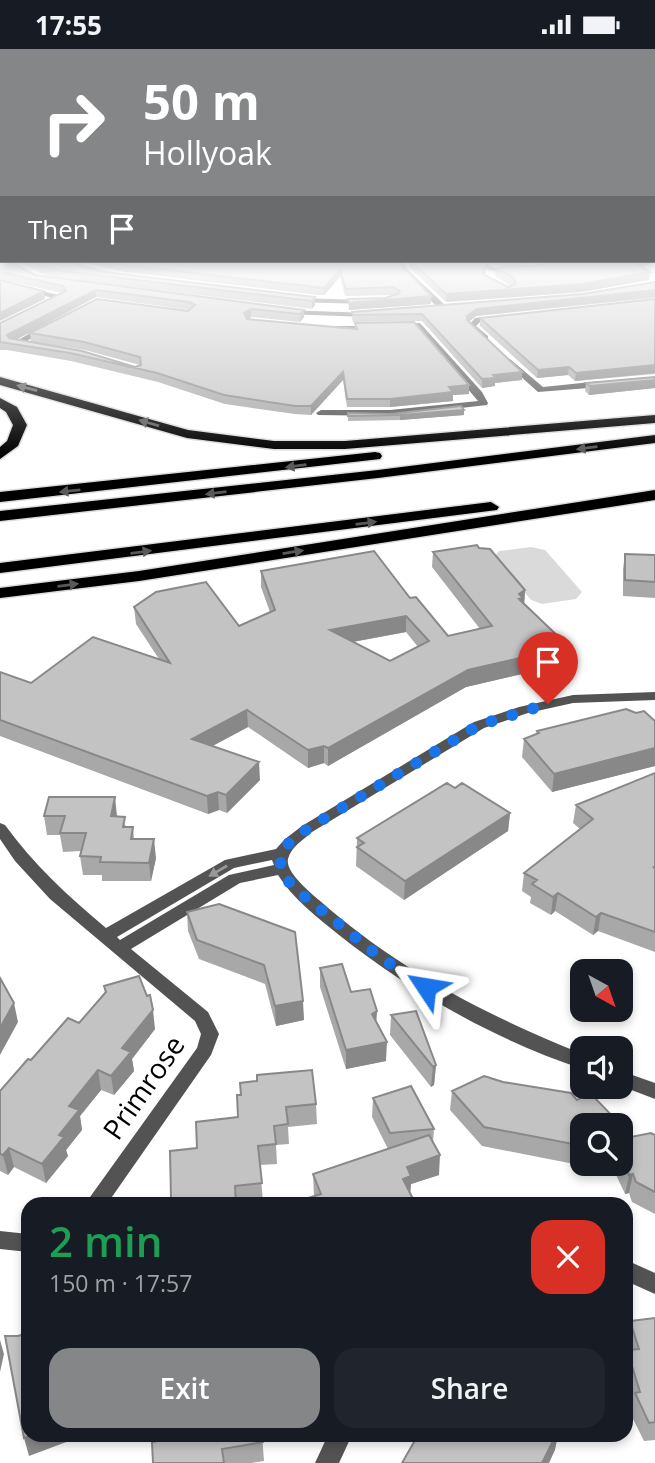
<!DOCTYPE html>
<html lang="en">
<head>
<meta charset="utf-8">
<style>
	:root { --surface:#171b24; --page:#20242c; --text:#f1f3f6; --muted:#9ea1a6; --accent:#858687 }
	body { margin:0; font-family:"Open Sans",sans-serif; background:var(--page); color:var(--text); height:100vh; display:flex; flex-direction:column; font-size:26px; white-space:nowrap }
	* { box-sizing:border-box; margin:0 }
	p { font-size:23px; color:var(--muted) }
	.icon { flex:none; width:38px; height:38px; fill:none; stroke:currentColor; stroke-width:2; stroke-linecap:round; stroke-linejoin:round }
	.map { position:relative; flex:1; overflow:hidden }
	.details { position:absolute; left:21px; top:1148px; width:612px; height:245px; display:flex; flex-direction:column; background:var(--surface); border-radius:21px; box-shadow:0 4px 10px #0003 }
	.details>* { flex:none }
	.hud { position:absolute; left:0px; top:0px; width:656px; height:214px; box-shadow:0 4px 10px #0003; background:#858687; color:#fff; overflow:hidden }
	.needle { width:46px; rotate:140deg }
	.fabs { position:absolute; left:570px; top:910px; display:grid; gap:14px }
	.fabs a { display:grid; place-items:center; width:63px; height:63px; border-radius:14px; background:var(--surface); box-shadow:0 4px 10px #0003; font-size:35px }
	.pin { position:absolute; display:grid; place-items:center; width:60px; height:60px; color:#fff; margin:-72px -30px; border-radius:50% 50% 50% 0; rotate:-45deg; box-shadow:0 0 7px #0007 }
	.pin .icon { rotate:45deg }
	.me { position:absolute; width:77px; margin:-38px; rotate:303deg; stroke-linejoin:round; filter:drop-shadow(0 0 5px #0008) }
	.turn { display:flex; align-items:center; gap:24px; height:147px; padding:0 28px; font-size:32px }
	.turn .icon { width:91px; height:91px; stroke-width:2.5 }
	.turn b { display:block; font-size:49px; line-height:60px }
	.then { display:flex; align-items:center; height:66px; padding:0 28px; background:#0003; gap:14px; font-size:26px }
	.round { display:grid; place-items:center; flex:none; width:74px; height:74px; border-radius:21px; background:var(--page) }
	.headline { display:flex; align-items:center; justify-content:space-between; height:119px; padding:0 28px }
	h1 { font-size:42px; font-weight:600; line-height:52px; color:#1e9e55 }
	.primary-button { display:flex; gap:14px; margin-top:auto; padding:14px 28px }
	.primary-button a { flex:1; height:80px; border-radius:21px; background:var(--accent); color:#fff; font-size:28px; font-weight:600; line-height:80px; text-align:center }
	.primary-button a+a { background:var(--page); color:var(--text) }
	.status { display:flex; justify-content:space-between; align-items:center; height:49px; padding:0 35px; background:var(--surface); direction:ltr }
	.status svg { height:19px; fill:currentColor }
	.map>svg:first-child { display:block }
	.green { fill:#dadada }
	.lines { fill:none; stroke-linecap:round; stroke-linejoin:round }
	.motorway-casing { stroke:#dbdbdb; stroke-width:3 }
	.minor { fill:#535353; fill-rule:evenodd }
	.motorway { fill:#000; fill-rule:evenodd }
	.wall { fill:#a8a8a8; fill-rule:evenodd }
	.shaded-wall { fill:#888 }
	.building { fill:#c3c3c3; stroke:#888; stroke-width:2; fill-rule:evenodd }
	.oneway { fill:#595959 }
	.oneway2 { fill:#989898 }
	.route { stroke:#1a73e8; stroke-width:12; stroke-dasharray:0 21.6 }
	.labels { text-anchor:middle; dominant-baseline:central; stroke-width:7; stroke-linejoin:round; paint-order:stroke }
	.near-street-label { font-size:28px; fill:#000; stroke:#fff }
</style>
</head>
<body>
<div class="status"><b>17:55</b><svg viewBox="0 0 49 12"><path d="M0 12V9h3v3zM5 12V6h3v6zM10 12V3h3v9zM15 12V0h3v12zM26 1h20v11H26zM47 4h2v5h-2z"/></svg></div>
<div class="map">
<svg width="655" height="1414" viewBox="0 0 655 1414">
	<rect width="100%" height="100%" fill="#fff"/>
	<path class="green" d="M531,498L545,501L582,543L576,550L542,555L531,551L494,508L499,502Z"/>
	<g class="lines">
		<g class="motorway-casing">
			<path id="motorway" d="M0,328L188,381L274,392H345L655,366V374L345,400H274L187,389L0,336Z
				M0,349L17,358L27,376L18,397L0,410V398L7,392L13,376L6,363L0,359Z
				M655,386V394L378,429L0,472V462L378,421Z
				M375,403L380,404L382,407L380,410L0,453V443Z
				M655,441V451L139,532L0,549V539L139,522Z
				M491,453L499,458L497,461L0,524V514Z"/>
		</g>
		<path class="minor" d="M396,212H402L408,221L447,258V262H441L403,223Z
			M475,212C484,212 485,215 493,218C501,221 511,218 519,221C503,227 487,222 475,212Z
			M0,232L63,247L64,249L51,256H45V252L53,249L0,236Z
			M296,249L367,251L371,253L367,255L293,253V249Z
			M287,261L368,264L372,266L368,268L284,265L283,263Z
			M498,267H501V271L480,273L476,277L488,287V291H482L468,277L475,269Z
			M420,274L482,343L488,354L487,356L390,367L318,366L316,364L321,361H390L478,352L415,278L398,279L394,277L398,275Z
			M43,277L50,279L23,294L29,295V299L11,295Z
			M324,277H374L378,279L374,281H321L320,279Z
			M510,310L543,338L601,332L605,335L601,338L538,343L507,315V311Z
			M655,643V651L573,654L528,664L484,679L312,783C303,791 291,798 288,810C285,823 311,844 319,851C397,920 487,967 583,1005V1020C495,991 411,943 339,886C317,868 293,850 278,826L240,834L131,900L208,963L219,985L211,1006L107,1155H85L197,999L201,985L195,972L50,850L15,812L0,790V774L5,776C34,816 68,847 106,879L225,811L276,800L285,790L302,777L474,673L519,658L573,646ZM272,811L274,816L229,826L120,891L117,888L234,819Z
			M621,1022L655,1034V1050L621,1037Z
			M0,1182L28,1185V1203L0,1200Z
			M626,1211L655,1224V1245L626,1232Z
			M328,1386H352L339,1414H315Z"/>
		<use href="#motorway" class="motorway"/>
	</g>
	<path class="wall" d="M0,210L35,226L304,261V268L300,273L251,268L249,270L355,280V274L469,336V345L453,346V352L390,358H347L343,331L311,366L295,365L225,355L158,333L71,312L7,301H0V274L62,244L0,230ZM96,248L190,261L188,262L30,284L31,293L85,301L140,316L135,318L16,291Z
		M20,212H68L72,214L104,223L315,248V256L312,260L62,229L43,225L21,214Z
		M77,212H384L385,214L431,255L349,261L348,250L385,249L394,246L345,247L340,228L324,246H318L125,223Z
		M410,212H545L506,218L483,213L486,215L485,226L508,238L511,237L495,227L496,219L542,216L553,212H652V214L641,217L649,231L581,243L446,253L410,219Z
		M655,233V249L476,267L469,273L522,331L495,334V337L482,339L422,272L353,273L352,270V263L582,245Z
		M655,250V325L575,332L568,326L537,329L480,277V269Z
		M655,328V339L589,346L585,342L586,334Z
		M348,364L464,366L400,371L348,372Z
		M479,499L525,541L524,555L563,592L561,609L557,610L556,617L466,638L328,717L324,714L308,719L248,678L213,697L260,731L227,764L219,761L208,765L0,687V623L31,634L159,610L136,575L134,558L239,577L270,563L261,538V522L410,549L448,587L480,580L432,518L433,503ZM406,583L418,598L390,612L353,593Z
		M625,505L655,506V549L623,547V520Z
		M655,672V717L552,743L522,708L524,690L536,685L537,682Z
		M655,724V903L598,882L593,886L555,862L551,866L530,854L531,848L522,842L524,824L580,780L573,774L576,756Z
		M455,739L510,764L508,782L404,851L356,817L357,789Z
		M44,767H117L127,778H133L134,790L156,809L151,832H102V826H83L80,807L81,802L63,803L60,786H47Z
		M187,863L295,883L304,971L276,977L265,935L199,910L188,882Z
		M320,919L351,943L386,1012L346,1020L320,938Z
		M104,937L155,980L132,1010L134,1022L114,1046L101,1041L80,1067L82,1081L66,1101L68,1107L46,1134L14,1118L8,1126L0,1122V1042L31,1011L79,974L105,944Z
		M391,966L436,1016L434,1036L431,1038L390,986Z
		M452,1042L583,1076V1113L581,1111L574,1115L482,1097L450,1061Z
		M237,1046L316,1055L317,1075L288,1078L289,1095L276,1096L277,1115L260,1116L263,1154L252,1155H164L171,1149L197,1099L238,1068Z
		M373,1049L434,1080L433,1093L439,1126L411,1135L410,1144L314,1147L313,1125L388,1100L372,1068Z
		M621,1077L631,1088L655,1086V1165L632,1153L629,1144L625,1145L611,1115H621Z
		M655,1269V1391L644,1392L629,1362L632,1354L626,1336V1302L628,1301L626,1295V1287L630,1272Z
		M262,1386L264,1412L251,1414H153Z"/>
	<path class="shaded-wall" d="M507,212H545L506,218Z
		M633,212H652V214L632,220Z
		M340,221V228L324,246V239Z
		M650,223L649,231L581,243L446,253V245Z
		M96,241V248L10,294L7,286Z
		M655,241V248L476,267L466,275L467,267L477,260Z
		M44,242L45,250L0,272V264Z
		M431,247V255L349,261V254Z
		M315,248V256L312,260V252Z
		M251,260V268L245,272L244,264Z
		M304,261V268L300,273V265Z
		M655,316V324L575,332L576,324Z
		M569,318L568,326L537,329L538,321Z
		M343,323V331L311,366V357Z
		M522,323V331L495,334V337L482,339V330L493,326Z
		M655,331V339L589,346L590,337Z
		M469,336V345L453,346V352L390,358V350L449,338Z
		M464,361V366L400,371V366Z
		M525,541L524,557L517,566L519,545Z
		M406,567V583L330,597V581Z
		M563,592L561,609L557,610L556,617L466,638L328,717V699L468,621Z
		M247,661L248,678L193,707L192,690Z
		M324,697V714L308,719V701Z
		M655,699V717L552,743L554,725Z
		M259,713L260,731L227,764L226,746Z
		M218,743L219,761L208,765L207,747Z
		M115,748L117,767L113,786L111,767Z
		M510,764L508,782L404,851L405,832Z
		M154,790L156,809L151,832L149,814Z
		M558,844L555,862L551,866L553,848Z
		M601,864L598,882L593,886L596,868Z
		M303,952L304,971L276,977L275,957Z
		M14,954L18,973L0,1006V979Z
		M153,961L155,980L132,1010L134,1022L114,1046L111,1027L122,999Z
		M377,962L376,981L372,965Z
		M387,993L386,1012L346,1020V1001Z
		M436,1016L434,1036L431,1038L433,1018Z
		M98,1021L101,1041L80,1067L82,1081L66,1101L68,1107L46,1134L42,1115L59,1086L69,1057Z
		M583,1093L581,1111L574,1115L578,1096Z
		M9,1099L14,1118L8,1126L3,1106Z
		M440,1106L439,1126L411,1135L410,1146L403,1130L407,1118Z
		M633,1125L629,1144L625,1145L629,1126Z
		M413,1150V1155H398Z
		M0,1291L4,1305L0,1323Z
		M31,1386H85L29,1407L24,1389Z
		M556,1386H558L555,1401L549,1414H542Z"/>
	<path class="building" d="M0,210H2V212H9L35,226L304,261L300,265L251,260L244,264L247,270L357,280L355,274L414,273L469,336L449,338L453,343L390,350H347L343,323L311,357H295L224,346L157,324L70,304L0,293V274L66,242L63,237L0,223ZM96,241L189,253L195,256L188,262L97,250L30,284L84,293L140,308L141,316L135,318L82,302L9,289L7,286Z
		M30,212H68L72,214L104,223L315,248L312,252L62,222L42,217Z
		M106,212H384L385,214L398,213L431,247L349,254L348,250L385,249L398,245L400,242L393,238L346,240L340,221L324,239L125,216Z
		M411,212H482L486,215L483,225L508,238L516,235L514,229L496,219L542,216L553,212H634H633L650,223L582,235L446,245Z
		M0,231L44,242L0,264Z
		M655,233V241L477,260L467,267V271L522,323L493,326L496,329L482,330L422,265L353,266L352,263L582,245Z
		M655,250V316L576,324L569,318L538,321L480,269Z
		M655,328V331L590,337L586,334Z
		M461,357L464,361L400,366L348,367V364L390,365Z
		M477,496L479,499L490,500L525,541L519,545L523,549L519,550L563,592L556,594L559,596L555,597L558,600L468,621L328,699L324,697L308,701L247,661L192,690L259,713L226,746L218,743L207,747L0,671V623L31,634L93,588L170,614L134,558L156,543L206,533L239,577L275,561L261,522L374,502L410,549L416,548L448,587L492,577L433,503ZM406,567L429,592L390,612L330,581Z
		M625,505L655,506V533L625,531Z
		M626,660L636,664L644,662L655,672V699L554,725L524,690L539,684L537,682Z
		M655,724V818H653L655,819V883L601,864L596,868L558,844L553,848L532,835L537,831L524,824L593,770L576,756Z
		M447,734L455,739L462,734L510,764L405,832L357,798L364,794L357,789Z
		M49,748H115L111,767L125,768L123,778H133L131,790H154L149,814L100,813L101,808L80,807L86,784H60L65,767H44Z
		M219,855L295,883L303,952L275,957L264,916L197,891L187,863Z
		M342,915L351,943L370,940L377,962L372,965L387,993L346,1001L320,919Z
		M139,927L147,947L150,946L153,961L122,999L131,1003L111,1027L98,1021L69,1057L79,1061L59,1086L64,1088L42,1115L9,1099L3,1106L0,1105V1042L28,1010L31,1011L68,969L79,974L106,943L104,937Z
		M0,929L14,954L0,979Z
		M416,962L436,1016L433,1018L391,966Z
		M312,1021L316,1055L286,1058L288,1075L274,1077L276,1095L258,1097L262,1134L235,1137L236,1155H164L171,1149L170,1102L197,1099L196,1073L238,1068L237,1046H241L240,1034L257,1032V1026Z
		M484,1027L503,1033L571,1044L577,1051L586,1046L595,1049L621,1076H583V1093L578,1096L484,1078L452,1042Z
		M411,1037L434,1080L390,1084L373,1049Z
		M621,1077L631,1088L651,1084L655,1086V1143L636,1133L633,1125L629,1126L621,1108Z
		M429,1086L440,1106L407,1118L411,1127L403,1130L413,1150L398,1155H289L321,1145L313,1125Z
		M655,1269V1373L649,1374L635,1344L640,1343L627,1301L639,1300L630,1272Z
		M28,1284V1386H31L24,1389L5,1287H18Z
		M165,1386H262L263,1393L222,1400L224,1414H153L152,1393L165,1391Z
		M418,1386L425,1387L556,1386L542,1414H402Z"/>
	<defs><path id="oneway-solid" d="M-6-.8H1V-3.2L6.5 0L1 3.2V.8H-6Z" transform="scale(1.75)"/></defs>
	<g class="oneway">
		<use href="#oneway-solid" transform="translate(27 339) rotate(-165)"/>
		<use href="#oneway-solid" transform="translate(149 374) rotate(-164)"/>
		<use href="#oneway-solid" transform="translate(587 399) rotate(173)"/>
		<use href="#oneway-solid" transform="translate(296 417) rotate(173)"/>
		<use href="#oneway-solid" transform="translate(70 442) rotate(174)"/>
		<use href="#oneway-solid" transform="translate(216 444) rotate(173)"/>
		<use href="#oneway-solid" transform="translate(366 474) rotate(-7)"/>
		<use href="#oneway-solid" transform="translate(141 503) rotate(-7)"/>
		<use href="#oneway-solid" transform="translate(293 503) rotate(-9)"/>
		<use href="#oneway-solid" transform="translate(68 536) rotate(-7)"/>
	</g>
	<use class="oneway2" href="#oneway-solid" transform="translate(218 822) rotate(150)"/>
	<linearGradient id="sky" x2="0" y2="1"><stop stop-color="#8baccc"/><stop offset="0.51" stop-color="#fff"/><stop offset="1" stop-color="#fff" stop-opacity="0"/></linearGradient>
	<rect width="655" height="407" fill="url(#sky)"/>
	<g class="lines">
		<path class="route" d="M426,938L380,908L300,844L284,828L280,812L288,795L307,780L479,676L548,655"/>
	</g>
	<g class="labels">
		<g class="near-street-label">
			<text transform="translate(143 1038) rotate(-55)">Primrose</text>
		</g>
	</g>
</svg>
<div class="fabs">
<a><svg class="needle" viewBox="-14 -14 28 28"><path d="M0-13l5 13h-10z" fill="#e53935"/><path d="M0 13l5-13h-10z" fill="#9ea1a6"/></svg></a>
<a><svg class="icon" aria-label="sound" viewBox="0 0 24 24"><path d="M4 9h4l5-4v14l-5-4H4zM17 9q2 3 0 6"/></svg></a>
<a><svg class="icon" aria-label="search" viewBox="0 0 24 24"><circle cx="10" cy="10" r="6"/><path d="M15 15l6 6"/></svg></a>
</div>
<div class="pin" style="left:548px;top:655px;background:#d93025"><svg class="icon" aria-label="arrive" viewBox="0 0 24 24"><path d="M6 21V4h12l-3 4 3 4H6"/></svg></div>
<svg class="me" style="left:426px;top:938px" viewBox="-20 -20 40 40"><path d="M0-17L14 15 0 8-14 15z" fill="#1a73e8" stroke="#fff" stroke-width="4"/></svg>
<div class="hud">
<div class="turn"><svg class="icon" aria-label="right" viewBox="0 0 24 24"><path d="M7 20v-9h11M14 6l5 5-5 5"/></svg><div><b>50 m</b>Hollyoak</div></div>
<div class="then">Then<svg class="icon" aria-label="arrive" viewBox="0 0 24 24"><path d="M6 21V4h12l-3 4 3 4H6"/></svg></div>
</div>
<section class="details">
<div class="headline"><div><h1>2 min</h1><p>150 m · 17:57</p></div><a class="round" style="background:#d93025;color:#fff"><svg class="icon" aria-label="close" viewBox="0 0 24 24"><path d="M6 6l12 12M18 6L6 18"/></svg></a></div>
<div class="primary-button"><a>Exit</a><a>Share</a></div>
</section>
</div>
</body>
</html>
